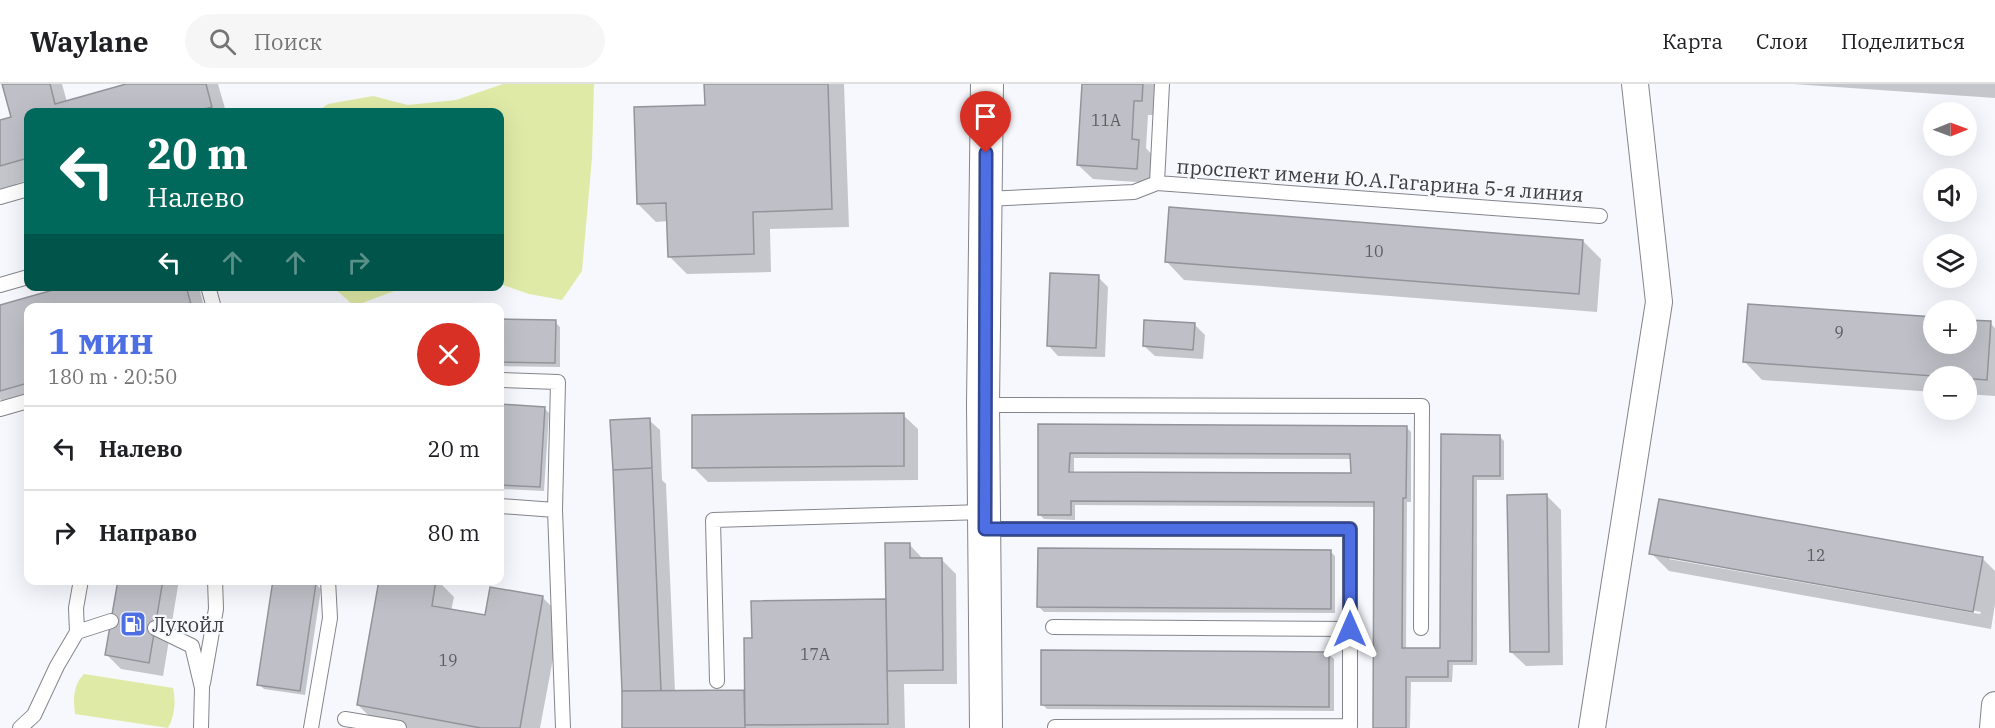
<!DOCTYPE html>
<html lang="ru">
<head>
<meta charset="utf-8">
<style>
	:root { --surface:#fff; --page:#f6f6f6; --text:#202124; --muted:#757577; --line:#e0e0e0; --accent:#4e6fe3 }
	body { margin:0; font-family:"IBM Plex Serif",serif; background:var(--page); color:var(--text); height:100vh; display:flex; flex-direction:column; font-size:22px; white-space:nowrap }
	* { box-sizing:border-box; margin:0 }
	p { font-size:20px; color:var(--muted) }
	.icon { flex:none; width:33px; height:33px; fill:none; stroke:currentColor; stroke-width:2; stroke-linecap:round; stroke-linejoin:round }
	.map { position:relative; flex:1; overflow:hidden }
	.panel { position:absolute; left:24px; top:219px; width:480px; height:282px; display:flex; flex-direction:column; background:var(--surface); border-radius:12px; box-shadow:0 6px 24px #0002 }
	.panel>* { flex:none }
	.hud { position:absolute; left:24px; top:24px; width:480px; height:183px; border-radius:12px; box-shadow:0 6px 24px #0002; background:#00695c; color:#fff; overflow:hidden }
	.needle { width:39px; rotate:89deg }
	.tools { position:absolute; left:1923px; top:18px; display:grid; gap:12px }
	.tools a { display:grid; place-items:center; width:54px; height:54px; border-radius:50%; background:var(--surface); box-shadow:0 6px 24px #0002; font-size:30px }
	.pin { position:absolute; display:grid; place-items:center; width:51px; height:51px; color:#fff; margin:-62px -26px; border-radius:50% 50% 50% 0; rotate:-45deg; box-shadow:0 0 6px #0007 }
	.pin .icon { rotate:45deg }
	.me { position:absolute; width:66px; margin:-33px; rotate:0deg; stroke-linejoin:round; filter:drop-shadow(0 0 4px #0008) }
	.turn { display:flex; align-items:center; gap:21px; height:126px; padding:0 24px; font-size:27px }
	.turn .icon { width:78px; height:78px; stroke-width:2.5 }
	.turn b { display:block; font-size:42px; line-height:51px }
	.lanes { display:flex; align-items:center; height:57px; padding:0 24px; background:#0003; justify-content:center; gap:30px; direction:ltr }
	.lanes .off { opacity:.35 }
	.round { display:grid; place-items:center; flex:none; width:63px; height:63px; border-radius:32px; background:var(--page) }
	.headline { display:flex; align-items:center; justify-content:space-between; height:102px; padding:0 24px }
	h1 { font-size:36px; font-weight:700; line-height:45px; color:var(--accent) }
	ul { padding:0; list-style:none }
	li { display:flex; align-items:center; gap:18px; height:84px; padding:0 24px; border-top:2px solid var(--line) }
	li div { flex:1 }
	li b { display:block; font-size:22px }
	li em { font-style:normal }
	header { display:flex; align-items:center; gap:36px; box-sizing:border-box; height:84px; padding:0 30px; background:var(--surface); border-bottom:2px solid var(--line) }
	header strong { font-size:28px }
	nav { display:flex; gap:33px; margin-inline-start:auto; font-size:21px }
	.search { width:420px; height:54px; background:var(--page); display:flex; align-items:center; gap:15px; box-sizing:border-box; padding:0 21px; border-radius:33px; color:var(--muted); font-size:22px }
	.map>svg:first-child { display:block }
	.green { fill:#e0eaa7 }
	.shadow { fill:#0003; fill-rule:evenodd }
	.building { fill:#bfc0c7; stroke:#93949a; stroke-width:1.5; fill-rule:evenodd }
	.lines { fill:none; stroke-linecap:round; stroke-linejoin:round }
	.service-casing { stroke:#84858b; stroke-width:16 }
	.minor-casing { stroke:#84858b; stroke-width:28 }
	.tertiary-casing { stroke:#84858b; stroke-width:34 }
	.service { stroke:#fff; stroke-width:14 }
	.minor { stroke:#fff; stroke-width:26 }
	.tertiary { stroke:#fff; stroke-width:32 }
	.route-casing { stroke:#334894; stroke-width:15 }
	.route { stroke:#4e6fe3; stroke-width:10 }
	.labels { text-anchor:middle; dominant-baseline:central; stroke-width:4.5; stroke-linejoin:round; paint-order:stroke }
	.number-label { font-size:16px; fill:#5d5d61 }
	.street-label { font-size:20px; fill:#3c3c3f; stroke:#f6f8fe }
	.poi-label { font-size:20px; fill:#3c3c3f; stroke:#f6f8fe; text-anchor:start }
</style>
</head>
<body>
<header>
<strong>Waylane</strong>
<div class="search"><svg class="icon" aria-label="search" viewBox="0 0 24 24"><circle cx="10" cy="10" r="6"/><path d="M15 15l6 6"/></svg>Поиск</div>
<nav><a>Карта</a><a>Слои</a><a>Поделиться</a></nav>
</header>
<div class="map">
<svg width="1995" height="644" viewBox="0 0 1995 644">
	<rect width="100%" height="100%" fill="#f6f8fe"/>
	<path class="green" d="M503,0H594L592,74L582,187L562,216L529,210L500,200V28H317L328,20L373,12L408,21L456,16Z
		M333,203V202L405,203L354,222Z
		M84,590L173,604C176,618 175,631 168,644L75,630C73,615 73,601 84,590Z"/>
	<path class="shadow" d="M4,0H62L67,18L132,0H218L226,28H28V96L16,100L18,106L0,111V37L13,34Z
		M706,0H844L849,143L770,145L771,188L687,190L669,172L668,137L656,138L638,120L706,23Z
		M1084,0H1157L1156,31H1148L1146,64L1153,72L1151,99L1093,95L1078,81Z
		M1793,0H1995V14Z
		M1583,157L1601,175L1597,228L1184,196L1167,178Z
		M1098,193L1108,203L1105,273L1058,272L1048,261Z
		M73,202H199L204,224H28V321L11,326L0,315V223Z
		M500,237L555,238L560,243V283L500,282Z
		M1990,239L1995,244V312L1966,310V292H1934V308L1762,296L1745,278L1934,260H1966Z
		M1194,240L1205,251L1203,275L1155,272L1144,262Z
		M500,322L544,324L549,329L544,407L502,405L500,402Z
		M903,331L918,345V396L708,398L694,384Z
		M649,336L660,346L662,396L666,400L675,608H743L746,610L753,555L885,517L909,460L924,476L941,475L956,490L957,600H904L905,644H623L614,384Z
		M1040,341L1406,343L1411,348V418H1407L1406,565L1442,566L1443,352H1499L1504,357V396H1477V581H1453L1452,598H1411L1410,644H1374L1375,423L1075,421V436L1044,435L1039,430ZM1074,374L1352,375V391L1074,390Z
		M1546,411L1561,426L1563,581L1526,582L1511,568Z
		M1330,467L1335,472V529L1044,528L1039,523Z
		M1651,469L1982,474L1995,487V520L1991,545L1669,487ZM1669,472L1981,528L1980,530L1669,475Z
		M119,496H179L163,592L121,585L107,571Z
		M275,496L316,500L321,505L305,611L264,605L259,600Z
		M381,496H437L454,513L451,527L486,533L543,514L561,532L540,644H405L376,639L358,621Z
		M1329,570L1334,575V627L1047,625L1042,620Z"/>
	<path class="building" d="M2,0H50L55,20L126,0H206L212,23L193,28H28V74L0,82V36L11,33Z
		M704,0H828L832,125L753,128L754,170L668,173L666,119L637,120L634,23L705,21Z
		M1082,0H1143L1142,17H1134L1132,55L1139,56L1137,85L1077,81Z
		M1169,123L1583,156L1579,210L1165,178Z
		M1050,189L1099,191L1096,264L1047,262Z
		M67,202H186L192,224H28V299L0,307V221Z
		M1748,220L1934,233V260H1966V236L1991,237L1987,296L1743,278Z
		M500,235L556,236L555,279L500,278Z
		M1144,236L1195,239L1193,266L1143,262Z
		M500,320L545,323L540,403L500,401Z
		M904,329V382L692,384V331Z
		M650,334L652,384L613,386L610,336Z
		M1038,340L1407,342L1406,414H1403L1402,564H1440L1441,350L1500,351V392H1473L1472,577H1448V593H1406V644H1373L1374,418L1071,417V431H1038ZM1070,369L1350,370L1351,389L1069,388Z
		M652,384L661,607H622L613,386Z
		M1547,410L1549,568H1510L1507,411Z
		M1659,415L1983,473L1973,528L1649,470Z
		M885,459H910V474H942L943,586L887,587Z
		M1038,464L1331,466V525L1037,523Z
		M118,496H163L149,579L105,571Z
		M273,496L316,499L300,607L257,601Z
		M379,496H436L432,522L485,531L490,503L543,512L520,644H481L357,621Z
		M886,515L888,640L745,641L744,554H752L751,517Z
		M1041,566L1329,568V623L1041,621Z
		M744,606L745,644H622V607Z"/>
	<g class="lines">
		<g class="service-casing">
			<path id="service" d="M1157,99L1162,0
				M0,113L28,105
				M985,115L1134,108L1157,99L1600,132
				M0,201L28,193
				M208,202L214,224
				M500,296L558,298L555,426L563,644
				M983,321L1422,322L1421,544
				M0,325L28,317
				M500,422L555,426
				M985,445H1350V642L1055,643
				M1053,543L1350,545
				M155,544L192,562L202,604L201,644
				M77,548L76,524L81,496
				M717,597L713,436L984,428
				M203,599L216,525L215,496
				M345,635L399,644
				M20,644L34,631L57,582L77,548L111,537
				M311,644L330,534L328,496"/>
		</g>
		<g class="minor-casing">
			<path id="minor" d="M1592,644L1659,218L1635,0
				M1993,644L1995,621"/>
		</g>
		<g class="tertiary-casing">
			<path id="tertiary" d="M986,644L983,321L987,0"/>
		</g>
		<use href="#service" class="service"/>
		<use href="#minor" class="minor"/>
		<use href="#tertiary" class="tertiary"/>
	</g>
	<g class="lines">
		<g class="route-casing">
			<path id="route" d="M986,69L985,445H1350V545"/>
		</g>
		<use href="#route" class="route"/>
	</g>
	<defs>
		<g id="fuel-square" transform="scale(1.35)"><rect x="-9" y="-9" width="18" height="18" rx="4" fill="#4e6fe3" stroke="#f6f8fe"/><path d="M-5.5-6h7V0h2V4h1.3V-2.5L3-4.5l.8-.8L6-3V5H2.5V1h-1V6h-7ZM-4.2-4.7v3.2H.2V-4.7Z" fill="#fff"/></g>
	</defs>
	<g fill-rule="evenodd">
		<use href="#fuel-square" x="133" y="540"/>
	</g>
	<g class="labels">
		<g class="number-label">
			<text x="1106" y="36">11А</text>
			<text x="1374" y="167">10</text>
			<text x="1839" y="248">9</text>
			<text x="1816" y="471">12</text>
			<text x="815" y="570">17А</text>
			<text x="448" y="576">19</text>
		</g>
		<g class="street-label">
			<text transform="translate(1380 96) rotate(4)">проспект имени Ю.А.Гагарина 5-я линия</text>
		</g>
		<g class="poi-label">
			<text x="152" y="540">Лукойл</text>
		</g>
	</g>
</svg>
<div class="tools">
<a><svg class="needle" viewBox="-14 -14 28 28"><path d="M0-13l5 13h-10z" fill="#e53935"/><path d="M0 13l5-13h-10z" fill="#757577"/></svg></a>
<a><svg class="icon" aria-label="sound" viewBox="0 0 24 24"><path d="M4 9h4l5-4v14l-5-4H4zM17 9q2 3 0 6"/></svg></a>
<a><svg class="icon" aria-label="layers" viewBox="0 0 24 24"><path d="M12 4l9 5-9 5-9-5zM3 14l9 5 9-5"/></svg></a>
<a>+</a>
<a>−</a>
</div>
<div class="pin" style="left:986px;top:69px;background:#d93025"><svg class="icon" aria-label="arrive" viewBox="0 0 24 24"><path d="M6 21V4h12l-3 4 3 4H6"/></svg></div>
<svg class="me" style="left:1350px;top:545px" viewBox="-20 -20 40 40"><path d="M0-17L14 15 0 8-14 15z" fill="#4e6fe3" stroke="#fff" stroke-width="4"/></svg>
<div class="hud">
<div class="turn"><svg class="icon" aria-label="left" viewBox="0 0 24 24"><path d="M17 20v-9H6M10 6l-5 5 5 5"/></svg><div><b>20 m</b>Налево</div></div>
<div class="lanes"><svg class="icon" aria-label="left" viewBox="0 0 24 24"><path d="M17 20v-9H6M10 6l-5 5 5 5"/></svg><svg class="icon off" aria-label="ahead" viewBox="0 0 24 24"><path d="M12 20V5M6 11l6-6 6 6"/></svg><svg class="icon off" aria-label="ahead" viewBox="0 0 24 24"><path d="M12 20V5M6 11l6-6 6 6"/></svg><svg class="icon off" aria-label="right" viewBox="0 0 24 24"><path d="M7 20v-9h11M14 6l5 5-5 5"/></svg></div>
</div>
<section class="panel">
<div class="headline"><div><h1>1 мин</h1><p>180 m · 20:50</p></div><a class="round" style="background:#d93025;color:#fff"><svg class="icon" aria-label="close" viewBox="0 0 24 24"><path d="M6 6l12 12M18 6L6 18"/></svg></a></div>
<ul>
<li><svg class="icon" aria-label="left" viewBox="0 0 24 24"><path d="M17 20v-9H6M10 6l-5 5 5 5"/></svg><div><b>Налево</b></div><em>20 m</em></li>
<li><svg class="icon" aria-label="right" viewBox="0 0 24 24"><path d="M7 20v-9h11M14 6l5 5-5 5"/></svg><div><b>Направо</b></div><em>80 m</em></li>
</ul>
</section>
</div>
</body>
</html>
